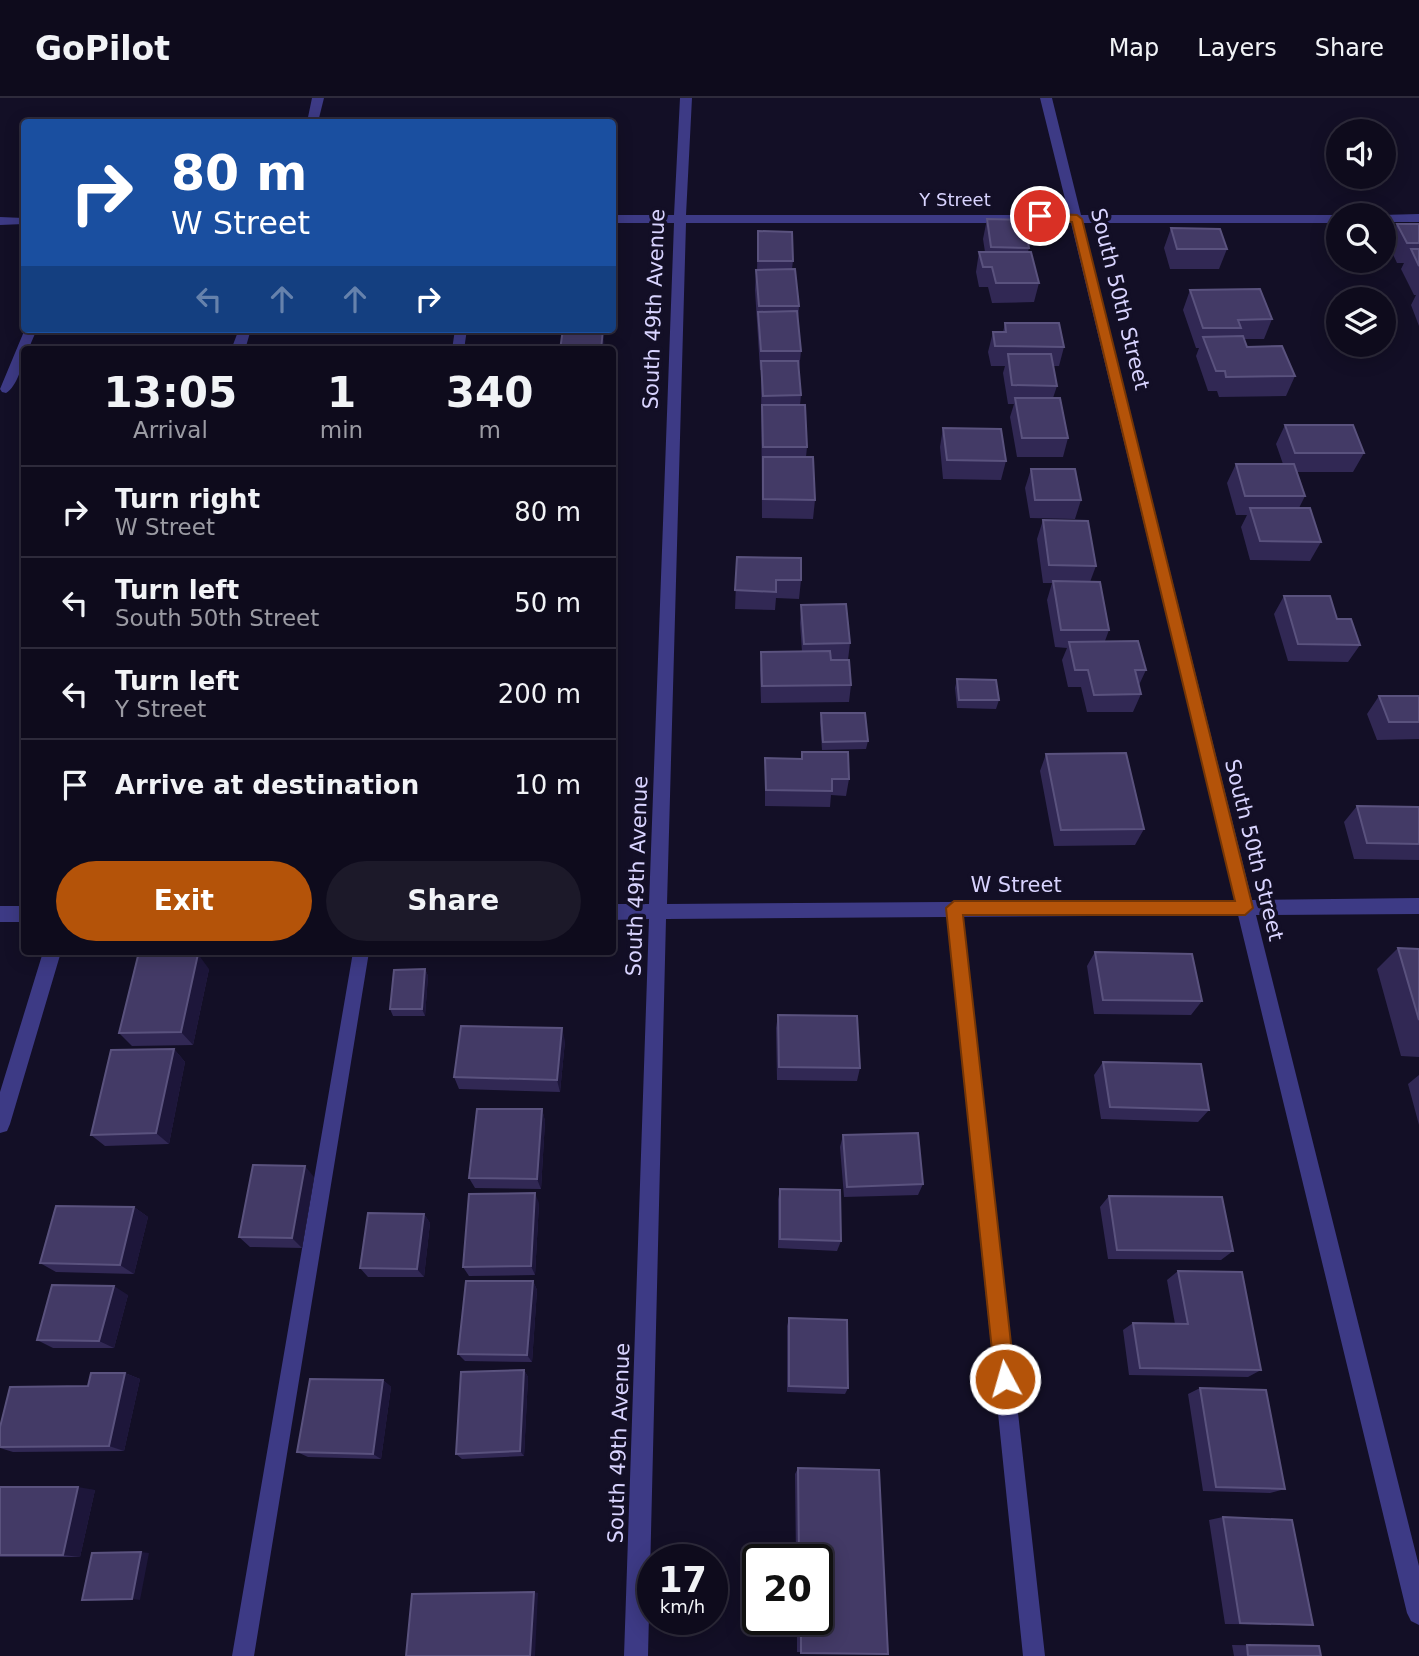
<!DOCTYPE html>
<html lang="en">
<head>
<meta charset="utf-8">
<style>
	:root { --surface:#0e0b1c; --page:#1c1929; --text:#f1f3f6; --muted:#9b9ba3; --line:#2e2b3b; --accent:#b45309 }
	body { margin:0; font-family:"DejaVu Sans",sans-serif; background:var(--page); color:var(--text); height:100vh; display:flex; flex-direction:column; font-size:26px; white-space:nowrap }
	* { box-sizing:border-box; margin:0 }
	p { font-size:23px; color:var(--muted) }
	.icon { flex:none; width:38px; height:38px; fill:none; stroke:currentColor; stroke-width:2; stroke-linecap:round; stroke-linejoin:round }
	.map { position:relative; flex:1; overflow:hidden }
	.sheet { position:absolute; left:21px; top:248px; width:595px; height:609px; display:flex; flex-direction:column; background:var(--surface); border-radius:7px; box-shadow:0 4px 18px #0003,0 0 0 2px var(--line) }
	.sheet>* { flex:none }
	.top-card { position:absolute; left:21px; top:21px; width:595px; height:214px; border-radius:7px; box-shadow:0 4px 18px #0003,0 0 0 2px var(--line); background:#1a4fa0; color:#fff; overflow:hidden }
	.buttons { position:absolute; left:1326px; top:21px; display:grid; gap:14px }
	.buttons a { display:grid; place-items:center; width:70px; height:70px; border-radius:50%; background:var(--surface); box-shadow:0 4px 18px #0003,0 0 0 2px var(--line); font-size:35px }
	.speed { position:absolute; left:637px; top:1446px; display:flex; gap:14px; font-size:35px; font-weight:700; text-align:center }
	.speed>* { display:grid; place-content:center; width:91px; height:91px; border-radius:50%; background:var(--surface); box-shadow:0 4px 18px #0003,0 0 0 2px var(--line); line-height:1 }
	.speed small { font-size:18px; font-weight:400 }
	.speed .limit { border:4px solid #111; border-radius:10px; background:#fff; color:#111 }
	.pin { position:absolute; display:grid; place-items:center; width:60px; height:60px; color:#fff; margin:-30px; border:4px solid #fff; border-radius:50%; box-shadow:0 2px 7px #0007 }
	.me { position:absolute; width:77px; margin:-38px; rotate:354deg; stroke-linejoin:round; filter:drop-shadow(0 0 5px #0008) }
	.turn { display:flex; align-items:center; gap:24px; height:147px; padding:0 35px; font-size:32px }
	.turn .icon { width:91px; height:91px; stroke-width:2.5 }
	.turn b { display:block; font-size:49px; line-height:60px }
	.lanes { display:flex; align-items:center; height:66px; padding:0 35px; background:#0003; justify-content:center; gap:35px; direction:ltr }
	.lanes .off { opacity:.35 }
	.eta { display:flex; justify-content:space-evenly; align-items:center; height:119px; text-align:center }
	.eta b { font-size:42px; font-weight:700; line-height:49px }
	.button { display:flex; gap:14px; margin-top:auto; padding:14px 35px }
	.button a { flex:1; height:80px; border-radius:42px; background:var(--accent); color:#fff; font-size:28px; font-weight:700; line-height:80px; text-align:center }
	.button a+a { background:var(--page); color:var(--text) }
	ul { padding:0; list-style:none }
	li { display:flex; align-items:center; gap:21px; height:91px; padding:0 35px; border-top:2px solid var(--line) }
	li div { flex:1 }
	li b { display:block; font-size:26px }
	li em { font-style:normal }
	header { display:flex; align-items:center; gap:42px; box-sizing:border-box; height:98px; padding:0 35px; background:var(--surface); border-bottom:2px solid var(--line) }
	header strong { font-size:33px }
	nav { display:flex; gap:38px; margin-inline-start:auto; font-size:24px }
	.map>svg:first-child { display:block }
	.lines { fill:none; stroke-linecap:round; stroke-linejoin:round }
	.service { fill:#3d3a85; fill-rule:evenodd }
	.minor { fill:#3d3a85; fill-rule:evenodd }
	.wall { fill:#312854 }
	.shaded-wall { fill:#1d163a }
	.building { fill:#433a66; stroke:#5a527e; stroke-width:2 }
	.route { fill:#b45309; stroke:#753606; stroke-width:2 }
	.labels { text-anchor:middle; dominant-baseline:central; stroke-width:7; stroke-linejoin:round; paint-order:stroke }
	.far-street-label { font-size:18px; fill:#d9d4ff; stroke:#130f26 }
	.street-label { font-size:21px; fill:#d9d4ff; stroke:#130f26 }
</style>
</head>
<body>
<header>
<strong>GoPilot</strong>
<nav><a>Map</a><a>Layers</a><a>Share</a></nav>
</header>
<div class="map">
<svg width="1419" height="1558" viewBox="0 0 1419 1558">
	<rect width="100%" height="100%" fill="#130f26"/>
	<g class="lines">
		<path class="service" d="M25,231H37L28,252H24C24,265 17,289 6,295L2,294L0,291Z
			M455,231H467L464,252H452Z
			M954,803L960,805L962,810L1045,1558H1023L946,810L948,805Z
			M353,854H369L254,1558H232Z"/>
		<path class="minor" d="M312,0H324L318,24H307Z
			M680,0H692L686,117H1069L1040,0H1052L1081,117H1339V125H1083L1252,802L1419,800V816L1256,817L1419,1468V1527L1411,1523L1407,1515L1238,817L666,821L648,1558H624L649,821L612,822V806H649L674,125H612V117H674ZM686,125H1071L1235,802L667,806Z
			M1419,116V124H1384V117H1381Z
			M0,119L24,120V126L0,127Z
			M239,231H251L245,252H231Z
			M0,808H24V824H0Z
			M43,854H61L10,1026L7,1033L0,1035V994Z"/>
	</g>
	<path class="wall" d="M987,121L1029,150L1028,154L1039,185L1034,204L992,205L988,189H979L976,174L979,154H985L983,141Z
		M1397,126H1419V228L1411,207L1416,197H1414L1401,171L1404,165H1397L1388,146Z
		M1171,130L1227,151L1219,171H1170L1164,150Z
		M758,133L793,163L792,171L799,208L798,222L801,253L799,272L801,297L800,307L807,349L806,359L815,402L813,421L762,420L761,272H760L755,192L756,172H757Z
		M1190,192L1272,221L1264,241H1244L1247,249L1295,278L1286,298L1219,299L1217,293H1208L1196,258L1199,250H1196L1183,212Z
		M1005,225L1064,249L1059,268H1053L1057,288L1053,300L1068,340L1063,359H1017L1010,319L1014,306H1008L1003,275L1005,268H991L988,254L993,234H1003Z
		M1285,327L1364,355L1353,374H1297L1305,398L1299,410L1321,444L1310,463L1250,462L1241,429L1247,417H1236L1227,385L1236,366H1283L1276,346Z
		M943,330L1006,363L1001,382L943,381L940,349Z
		M1031,371L1081,402L1075,421L1030,420L1025,390Z
		M1043,422L1096,468L1090,484L1109,532L1105,543L1146,572L1139,587L1141,596L1133,614H1087L1081,589H1068L1062,562L1067,550L1055,549L1047,502L1052,485H1043L1037,441Z
		M737,459L801,482L799,501L776,500L775,512L735,511Z
		M1284,498L1360,547L1348,564L1288,563L1274,516Z
		M801,507L850,545L848,562L851,587L849,604L761,605L760,572L761,554H802L800,525Z
		M957,581L999,602L996,611L957,610L955,590Z
		M1379,598H1419V641L1377,642L1367,616Z
		M821,615L868,643L866,651L822,652L820,624Z
		M802,654L849,681L846,698L831,697L830,709L765,708V660L801,661Z
		M1046,656L1144,731L1135,747L1054,748L1040,673Z
		M1357,708L1419,709V762L1354,761L1344,724Z
		M1398,850L1419,851V959L1401,958L1377,871Z
		M1095,854L1202,903L1191,917L1094,916L1087,868Z
		M209,871L193,947L132,948L119,935Z
		M425,871L428,878L425,918H393L390,911Z
		M778,917L860,970L857,983L777,982L776,930Z
		M565,943L560,994L459,991L454,979Z
		M174,951L185,964L169,1046L105,1048L91,1037Z
		M1103,964L1209,1012L1198,1024L1101,1021L1094,977Z
		M1419,977V1027L1408,986Z
		M542,1011L545,1023L541,1091L475,1090L469,1080Z
		M843,1037L923,1086L918,1097L844,1099L840,1049Z
		M314,1079L302,1150L250,1149L239,1139Z
		M780,1091L841,1143L837,1153L778,1150V1101Z
		M1109,1098L1233,1153L1221,1162L1108,1161L1100,1109Z
		M539,1105L535,1177L469,1178L463,1169Z
		M134,1109L148,1119L134,1176L56,1174L40,1165Z
		M424,1116L430,1125L424,1179H368L360,1170Z
		M1178,1173L1261,1272L1248,1279L1129,1277L1123,1232L1133,1225L1175,1226L1167,1182Z
		M533,1183L537,1192L532,1264L465,1263L458,1256Z
		M128,1197L114,1250H53L37,1242Z
		M789,1220L848,1290L845,1296L787,1294V1228Z
		M524,1272L528,1279L524,1358L462,1361L456,1356Z
		M125,1275L140,1281L124,1353L13,1354L0,1350V1329L88,1288Z
		M383,1282L391,1289L381,1361L308,1359L297,1354Z
		M1200,1290L1285,1391L1270,1395L1203,1393L1188,1296Z
		M798,1370L879,1372L888,1556L797,1554V1521H817V1461H796L795,1376Z
		M0,1389L95,1392L80,1459H0Z
		M1223,1419L1313,1527L1225,1526L1209,1422Z
		M1232,1547L1319,1548L1321,1558H1234Z"/>
	<path class="shaded-wall" d="M603,231L605,252H601Z
		M198,856L209,871L193,947L181,934Z
		M425,871L428,878L425,918L422,911Z
		M562,930L565,943L560,994L557,982Z
		M174,951L185,964L169,1046L156,1035Z
		M542,1011L545,1023L541,1091L537,1081Z
		M305,1068L314,1079L302,1150L292,1140Z
		M535,1095L539,1105L535,1177L531,1168Z
		M134,1109L148,1119L134,1176L120,1167Z
		M424,1116L430,1125L424,1179L417,1171Z
		M533,1183L537,1192L532,1264L527,1257Z
		M114,1188L128,1197L114,1250L99,1243Z
		M524,1272L528,1279L524,1358L520,1353Z
		M125,1275L140,1281L124,1353L109,1348Z
		M383,1282L391,1289L381,1361L373,1356Z
		M78,1389L95,1392L80,1459L63,1457Z
		M141,1454L149,1455L140,1502L132,1501Z
		M534,1494L538,1495L535,1558H530Z"/>
	<path class="building" d="M987,121L1024,122L1029,150L991,149Z
		M1397,126H1419V145H1407Z
		M1171,130L1220,131L1227,151H1177Z
		M758,133L792,134L793,163H758Z
		M1411,151H1419V168Z
		M979,154H1031L1039,185H996L992,169H983Z
		M795,171L799,208H759L756,172Z
		M1260,191L1272,221L1238,222L1241,230H1203L1190,192Z
		M797,213L801,253H761L758,214Z
		M1005,225H1059L1064,249L995,248L993,234H1006Z
		M563,231H603L601,252H560Z
		M1243,238L1247,249L1282,248L1295,278L1226,279L1225,273H1216L1203,239Z
		M1008,256H1051L1057,288L1012,287Z
		M761,263H798L801,297L763,298Z
		M1015,300H1060L1068,340H1022Z
		M762,307H805L807,349H763Z
		M1285,327H1353L1364,355H1295Z
		M943,330L1001,331L1006,363L947,362Z
		M763,359H813L815,402L763,401Z
		M1236,366H1294L1305,398H1245Z
		M1031,371H1075L1081,402H1035Z
		M1250,410H1310L1321,444L1260,443Z
		M1043,422L1088,423L1096,468L1049,467Z
		M737,459L801,460V482H776V494L735,492Z
		M1053,483L1100,484L1109,532H1061Z
		M1284,498H1330L1337,521H1351L1360,547L1298,546Z
		M846,506L850,545L804,546L801,507Z
		M1138,543L1146,572H1135L1141,596L1094,597L1088,572H1075L1069,544Z
		M830,553L831,562H849L851,587L762,588L761,554Z
		M957,581L996,582L999,602H959Z
		M1379,598H1419V624H1389Z
		M821,615H865L868,643L823,644Z
		M802,654H848L849,681H832V693L766,692L765,660L802,661Z
		M1126,655L1144,731L1061,732L1046,656Z
		M1357,708L1419,709V746L1367,745Z
		M1398,850L1419,851V922Z
		M1095,854L1192,856L1202,903L1103,902Z
		M198,856L181,934L119,935L138,858Z
		M425,871L422,911H390L394,872Z
		M778,917L857,918L860,970L779,969Z
		M461,928L562,930L557,982L454,979Z
		M174,951L156,1035L91,1037L111,952Z
		M1103,964L1201,966L1209,1012L1110,1009Z
		M477,1011H542L537,1081L469,1080Z
		M918,1035L923,1086L847,1089L843,1037Z
		M253,1067L305,1068L292,1140L239,1139Z
		M780,1091L840,1092L841,1143L780,1141Z
		M535,1095L531,1168L463,1169L469,1096Z
		M1109,1098L1222,1099L1233,1153L1117,1152Z
		M56,1108L134,1109L120,1167L40,1165Z
		M368,1115L424,1116L417,1171L360,1170Z
		M1178,1173L1242,1174L1261,1272L1140,1270L1133,1225L1188,1226Z
		M466,1183H533L527,1257L458,1256Z
		M52,1187L114,1188L99,1243L37,1242Z
		M789,1220L847,1222L848,1290L789,1288Z
		M524,1272L520,1353L456,1356L461,1274Z
		M91,1275H125L109,1348L0,1349V1329L10,1289L88,1288Z
		M310,1281L383,1282L373,1356L297,1354Z
		M1200,1290L1266,1292L1285,1391L1216,1389Z
		M798,1370L879,1372L888,1556L801,1555V1521H817V1461H799Z
		M0,1389H78L63,1457H0Z
		M1223,1419L1292,1422L1313,1527L1240,1525Z
		M141,1454L132,1501L82,1502L92,1455Z
		M534,1494L530,1558H406L412,1496Z
		M1247,1547L1319,1548L1321,1558H1248Z"/>
	<path class="route" d="M1040,115L1077,117L1082,121L1253,810L1245,817H963L1015,1281L1012,1288L1005,1291L998,1288L995,1281L946,810L954,803H1235L1072,124L1036,121L1035,118Z"/>
	<g class="labels">
		<g class="far-street-label">
			<text x="955" y="101">Y Street</text>
		</g>
		<g class="street-label">
			<text transform="translate(1120 201) rotate(76)">South 50th Street</text>
			<text transform="translate(654 211) rotate(-88)">South 49th Avenue</text>
			<text transform="translate(1254 752) rotate(76)">South 50th Street</text>
			<text transform="translate(637 778) rotate(-88)">South 49th Avenue</text>
			<text x="1016" y="787">W Street</text>
			<text transform="translate(619 1345) rotate(-88)">South 49th Avenue</text>
		</g>
	</g>
</svg>
<div class="buttons">
<a><svg class="icon" aria-label="sound" viewBox="0 0 24 24"><path d="M4 9h4l5-4v14l-5-4H4zM17 9q2 3 0 6"/></svg></a>
<a><svg class="icon" aria-label="search" viewBox="0 0 24 24"><circle cx="10" cy="10" r="6"/><path d="M15 15l6 6"/></svg></a>
<a><svg class="icon" aria-label="layers" viewBox="0 0 24 24"><path d="M12 4l9 5-9 5-9-5zM3 14l9 5 9-5"/></svg></a>
</div>
<div class="speed"><div>17<small>km/h</small></div><div class="limit">20</div></div>
<div class="pin" style="left:1040px;top:118px;background:#d93025"><svg class="icon" aria-label="arrive" viewBox="0 0 24 24"><path d="M6 21V4h12l-3 4 3 4H6"/></svg></div>
<svg class="me" style="left:1005px;top:1281px" viewBox="-20 -20 40 40"><circle r="17" fill="#b45309" stroke="#fff" stroke-width="3"/><path d="M0-11L8 9 0 5-8 9z" fill="#fff"/></svg>
<div class="top-card">
<div class="turn"><svg class="icon" aria-label="right" viewBox="0 0 24 24"><path d="M7 20v-9h11M14 6l5 5-5 5"/></svg><div><b>80 m</b>W Street</div></div>
<div class="lanes"><svg class="icon off" aria-label="left" viewBox="0 0 24 24"><path d="M17 20v-9H6M10 6l-5 5 5 5"/></svg><svg class="icon off" aria-label="ahead" viewBox="0 0 24 24"><path d="M12 20V5M6 11l6-6 6 6"/></svg><svg class="icon off" aria-label="ahead" viewBox="0 0 24 24"><path d="M12 20V5M6 11l6-6 6 6"/></svg><svg class="icon" aria-label="right" viewBox="0 0 24 24"><path d="M7 20v-9h11M14 6l5 5-5 5"/></svg></div>
</div>
<section class="sheet">
<div class="eta">
<div><b>13:05</b><p>Arrival</p></div>
<div><b>1</b><p>min</p></div>
<div><b>340</b><p>m</p></div>
</div>
<ul>
<li><svg class="icon" aria-label="right" viewBox="0 0 24 24"><path d="M7 20v-9h11M14 6l5 5-5 5"/></svg><div><b>Turn right</b><p>W Street</p></div><em>80 m</em></li>
<li><svg class="icon" aria-label="left" viewBox="0 0 24 24"><path d="M17 20v-9H6M10 6l-5 5 5 5"/></svg><div><b>Turn left</b><p>South 50th Street</p></div><em>50 m</em></li>
<li><svg class="icon" aria-label="left" viewBox="0 0 24 24"><path d="M17 20v-9H6M10 6l-5 5 5 5"/></svg><div><b>Turn left</b><p>Y Street</p></div><em>200 m</em></li>
<li><svg class="icon" aria-label="arrive" viewBox="0 0 24 24"><path d="M6 21V4h12l-3 4 3 4H6"/></svg><div><b>Arrive at destination</b></div><em>10 m</em></li>
</ul>
<div class="button"><a>Exit</a><a>Share</a></div>
</section>
</div>
</body>
</html>
